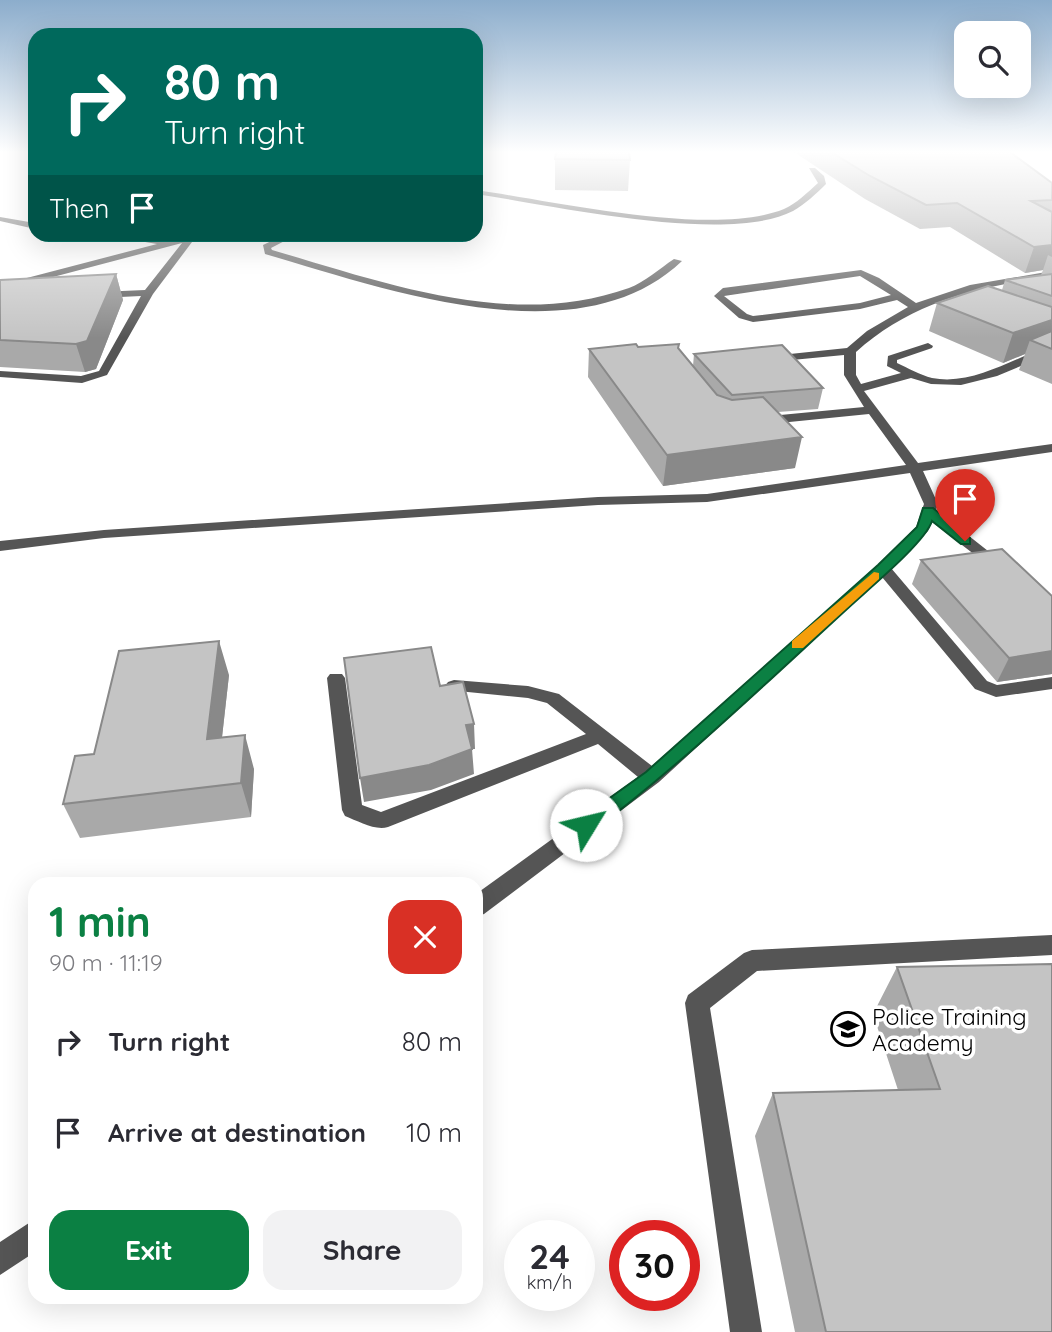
<!DOCTYPE html>
<html lang="en">
<head>
<meta charset="utf-8">
<style>
	:root { --surface:#fff; --page:#f2f2f3; --text:#2b2b33; --muted:#7c7c81; --accent:#0b8043 }
	body { margin:0; font-family:Quicksand,sans-serif; background:var(--page); color:var(--text); height:100vh; display:flex; flex-direction:column; font-size:26px; white-space:nowrap }
	* { box-sizing:border-box; margin:0 }
	p { font-size:23px; color:var(--muted) }
	.icon { flex:none; width:38px; height:38px; fill:none; stroke:currentColor; stroke-width:2; stroke-linecap:round; stroke-linejoin:round }
	.map { position:relative; flex:1; overflow:hidden }
	.drawer { position:absolute; left:28px; top:877px; width:455px; height:427px; display:flex; flex-direction:column; background:var(--surface); border-radius:21px; box-shadow:0 7px 28px #0002 }
	.drawer>* { flex:none }
	.hud { position:absolute; left:28px; top:28px; width:455px; height:214px; border-radius:21px; box-shadow:0 7px 28px #0002; background:#00695c; color:#fff; overflow:hidden }
	.controls { position:absolute; left:954px; top:21px; display:grid; gap:14px }
	.controls a { display:grid; place-items:center; width:77px; height:77px; border-radius:14px; background:var(--surface); box-shadow:0 7px 28px #0002; font-size:35px }
	.speed { position:absolute; left:504px; top:1220px; display:flex; gap:14px; font-size:35px; font-weight:700; text-align:center }
	.speed>* { display:grid; place-content:center; width:91px; height:91px; border-radius:50%; background:var(--surface); box-shadow:0 7px 28px #0002; line-height:1 }
	.speed small { font-size:18px; font-weight:400 }
	.speed .limit { border:10px solid #d22; background:#fff; color:#111 }
	.pin { position:absolute; display:grid; place-items:center; width:60px; height:60px; color:#fff; margin:-72px -30px; border-radius:50% 50% 50% 0; rotate:-45deg; box-shadow:0 0 7px #0007 }
	.pin .icon { rotate:45deg }
	.me { position:absolute; width:77px; margin:-38px; rotate:54deg; stroke-linejoin:round; filter:drop-shadow(0 0 5px #0008) }
	.turn { display:flex; align-items:center; gap:24px; height:147px; padding:0 21px; font-size:32px }
	.turn .icon { width:91px; height:91px; stroke-width:2.5 }
	.turn b { display:block; font-size:49px; line-height:60px }
	.then { display:flex; align-items:center; height:66px; padding:0 21px; background:#0003; gap:14px; font-size:26px }
	.round { display:grid; place-items:center; flex:none; width:74px; height:74px; border-radius:21px; background:var(--page) }
	.overview { display:flex; align-items:center; justify-content:space-between; height:119px; padding:0 21px }
	h1 { font-size:42px; font-weight:800; line-height:52px; color:var(--accent) }
	.cta { display:flex; gap:14px; margin-top:auto; padding:14px 21px }
	.cta a { flex:1; height:80px; border-radius:21px; background:var(--accent); color:#fff; font-size:28px; font-weight:800; line-height:80px; text-align:center }
	.cta a+a { background:var(--page); color:var(--text) }
	ul { padding:0; list-style:none }
	li { display:flex; align-items:center; gap:21px; height:91px; padding:0 21px }
	li div { flex:1 }
	li b { display:block; font-size:26px }
	li em { font-style:normal }
	.map>svg:first-child { display:block }
	.lines { fill:none; stroke-linecap:round; stroke-linejoin:round }
	.minor { fill:#555; fill-rule:evenodd }
	.wall { fill:#a9a9a9 }
	.shaded-wall { fill:#898989 }
	.building { fill:#c4c4c4; stroke:#898989; stroke-width:2 }
	.route { fill:#0b8043; stroke:#07532c; stroke-width:2 }
	.slow { fill:#f59e0b }
	.labels { text-anchor:middle; dominant-baseline:central; stroke-width:7; stroke-linejoin:round; paint-order:stroke }
	.near-poi-label { font-size:23px; fill:#000; stroke:#fff; text-anchor:start }
</style>
</head>
<body>
<div class="map">
<svg width="1052" height="1332" viewBox="0 0 1052 1332">
	<rect width="100%" height="100%" fill="#fff"/>
	<g class="lines">
		<path class="minor" d="M809,168H815L824,176L826,184C816,194 805,204 793,211C727,245 551,205 476,194V190C554,201 712,238 784,209C796,204 808,192 818,183Z
			M0,217L35,223V229L0,221Z
			M98,234H125L165,242L190,235L195,238L153,294L107,375L82,383L0,377V371L81,376L99,371L141,296L99,298L94,295L99,292L145,290L182,243L0,291V285L157,244Z
			M286,234H298L271,248L272,250C386,283 511,330 629,288C645,282 659,269 674,259L682,261C578,360 383,288 265,254L263,245Z
			M861,270L879,278L916,303L970,285L1052,271V277C979,286 912,302 856,352V375L861,384L901,373L887,366L888,356L928,343L933,346L932,348L897,360V363C908,368 920,375 932,378C975,386 1013,357 1052,346V353L997,376L961,385L931,384L911,378L864,391L918,463L1052,444V452L923,471L938,504L936,510L1002,562L1005,565L1002,568H992L932,522L928,531L891,568L987,681L997,685L1052,677V689L996,697L975,689L882,577L659,782L484,914L476,917V894L638,777L598,744L388,827C375,831 358,821 345,816L342,810L327,678L330,674H342L345,678L362,805L381,812L586,734L547,703L528,698L448,690L445,686L448,682L454,680L528,686L559,694L652,766L878,565L916,527L924,504L910,473L707,502L598,505L104,538L0,551V541L104,530L598,497L707,494L906,465L869,414L760,425L754,421L760,417L864,407L844,375V355L771,362L765,359L771,356L847,348L867,331L908,307L897,300L860,309L753,322L739,318L714,296L723,288ZM860,276L891,295L860,303L753,316L747,314L724,296Z
			M1052,935V955L757,971L710,1008L762,1332H730L685,1003L688,995L744,953L752,950Z
			M35,1219V1252L0,1275V1242Z"/>
	</g>
	<path class="wall" d="M794,152H1010L1052,183V384L1019,370L1025,354L1003,363L929,331L937,303L1002,290L1005,280L1041,275L1043,270L1025,273L950,227L920,229L865,199Z
		M555,159L630,160L628,191L555,190Z
		M116,274L123,300L96,369L85,372L0,367V280Z
		M638,347L679,349L693,366L694,354L823,388L818,409L778,412L795,468L663,486L588,377L589,349Z
		M921,560L1052,596V674L997,682L912,584Z
		M229,675L222,737L254,769L251,817L80,838L63,804L94,754Z
		M897,967L1052,1332H795L755,1136L773,1093L898,1090L873,1014Z"/>
	<path class="shaded-wall" d="M1052,245V257L1048,255L1043,270L1025,273L1034,247Z
		M116,274L123,300L96,369L85,372L76,344Z
		M1052,320V344L1030,340L1025,354L1003,363L1013,333Z
		M802,437L795,468L663,486L667,455Z
		M219,641L229,675L218,773L207,739Z
		M1052,651V674L997,682L1009,658Z
		M474,724L475,749H472L474,774L431,790L364,802L360,778L466,725Z
		M245,735L254,769L251,817L241,783Z"/>
	<path class="building" d="M556,152H629L630,160L555,159Z
		M831,152H1010L1052,183V200L1031,201L1052,212V245L1034,247L957,203L926,205L870,176Z
		M116,274L87,341L76,344L0,340V280Z
		M1052,274V296L1005,280Z
		M988,286L1052,307V320L1013,333L937,303Z
		M1052,331V349L1030,340Z
		M636,344L638,347L679,344L678,348L717,395L732,400L763,397L802,437L667,455L589,349Z
		M782,345L823,388L732,395L694,354Z
		M1002,549L1052,596V651L1009,658L921,560Z
		M219,641L207,739L245,735L241,783L63,804L75,756L94,754L119,651Z
		M431,647L440,686L463,682L474,724L466,725L472,749L429,765L360,778L344,658Z
		M1052,964V1332H826L773,1093L940,1089L897,967Z"/>
	<linearGradient id="sky" x2="0" y2="1"><stop stop-color="#8cadcc"/><stop offset="0.45" stop-color="#fff"/><stop offset="1" stop-color="#fff" stop-opacity="0"/></linearGradient>
	<rect width="1052" height="338" fill="url(#sky)"/>
	<path class="route" d="M923,508H933L970,538V544H961L932,521C925,543 866,591 847,609C764,685 683,763 593,831H579L576,825L579,820L646,772L878,565L917,527Z"/>
	<path class="slow" d="M874,572L879,573V579L803,648H792V641Z"/>
	<defs>
		<g id="university-ring" transform="scale(1.75)"><circle r="9.5" fill="#fff" stroke="#000" stroke-width="1.5"/><path d="M0-5L7-2L0 1L-7-2ZM-4 1L0 2.5L4 1V4Q0 6-4 4Z" fill="#000"/></g>
	</defs>
	<g fill-rule="evenodd">
		<use href="#university-ring" x="848" y="1029"/>
	</g>
	<g class="labels">
		<g class="near-poi-label">
			<text x="872" y="1016">Police Training<tspan x="872" dy="26">Academy</tspan></text>
		</g>
	</g>
</svg>
<div class="controls">
<a><svg class="icon" aria-label="search" viewBox="0 0 24 24"><circle cx="10" cy="10" r="6"/><path d="M15 15l6 6"/></svg></a>
</div>
<div class="speed"><div>24<small>km/h</small></div><div class="limit">30</div></div>
<div class="pin" style="left:965px;top:541px;background:#d93025"><svg class="icon" aria-label="arrive" viewBox="0 0 24 24"><path d="M6 21V4h12l-3 4 3 4H6"/></svg></div>
<svg class="me" style="left:586px;top:825px" viewBox="-20 -20 40 40"><circle r="19" fill="#fff"/><path d="M0-13L10 11 0 6-10 11z" fill="#0b8043"/></svg>
<div class="hud">
<div class="turn"><svg class="icon" aria-label="right" viewBox="0 0 24 24"><path d="M7 20v-9h11M14 6l5 5-5 5"/></svg><div><b>80 m</b>Turn right</div></div>
<div class="then">Then<svg class="icon" aria-label="arrive" viewBox="0 0 24 24"><path d="M6 21V4h12l-3 4 3 4H6"/></svg></div>
</div>
<section class="drawer">
<div class="overview"><div><h1>1 min</h1><p>90 m · 11:19</p></div><a class="round" style="background:#d93025;color:#fff"><svg class="icon" aria-label="close" viewBox="0 0 24 24"><path d="M6 6l12 12M18 6L6 18"/></svg></a></div>
<ul>
<li><svg class="icon" aria-label="right" viewBox="0 0 24 24"><path d="M7 20v-9h11M14 6l5 5-5 5"/></svg><div><b>Turn right</b></div><em>80 m</em></li>
<li><svg class="icon" aria-label="arrive" viewBox="0 0 24 24"><path d="M6 21V4h12l-3 4 3 4H6"/></svg><div><b>Arrive at destination</b></div><em>10 m</em></li>
</ul>
<div class="cta"><a>Exit</a><a>Share</a></div>
</section>
</div>
</body>
</html>
